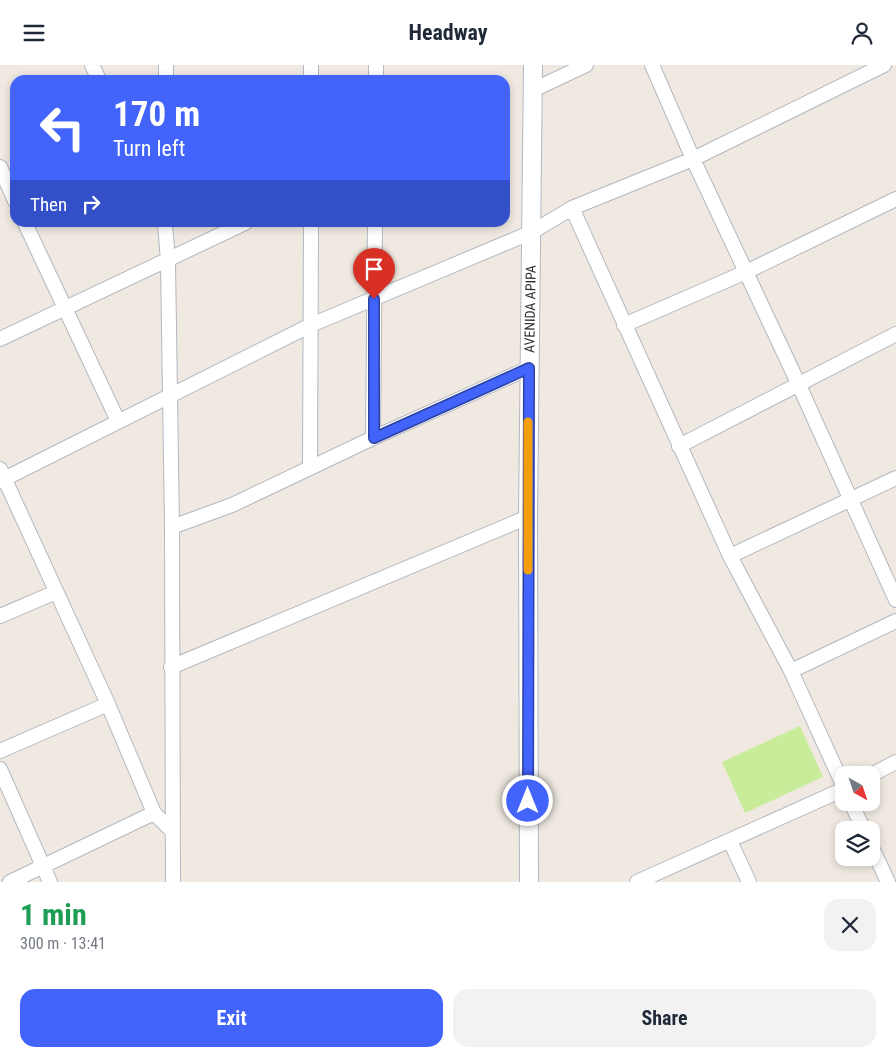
<!DOCTYPE html>
<html lang="en">
<head>
<meta charset="utf-8">
<style>
	:root { --surface:#fff; --page:#f2f2f3; --text:#1f2937; --muted:#747a83; --accent:#4264fb }
	body { margin:0; font-family:"Roboto Condensed",sans-serif; background:var(--page); color:var(--text); height:100vh; display:flex; flex-direction:column; font-size:19px; white-space:nowrap }
	* { box-sizing:border-box; margin:0 }
	p { font-size:16px; color:var(--muted) }
	.icon { flex:none; width:28px; height:28px; fill:none; stroke:currentColor; stroke-width:2; stroke-linecap:round; stroke-linejoin:round }
	.map { position:relative; height:817px; overflow:hidden }
	.drawer { display:flex; flex-direction:column; background:var(--surface); flex:1 }
	.drawer>* { flex:none }
	.hud { position:absolute; left:10px; top:10px; width:500px; height:152px; border-radius:15px; box-shadow:0 2px 8px #0003; background:#4264fb; color:#fff; overflow:hidden }
	.needle { width:32px; rotate:140deg }
	.buttons { position:absolute; left:835px; top:701px; display:grid; gap:10px }
	.buttons a { display:grid; place-items:center; width:45px; height:45px; border-radius:10px; background:var(--surface); box-shadow:0 2px 8px #0003; font-size:25px }
	.pin { position:absolute; display:grid; place-items:center; width:42px; height:42px; color:#fff; margin:-51px -21px; border-radius:50% 50% 50% 0; rotate:-45deg; box-shadow:0 0 5px #0007 }
	.pin .icon { rotate:45deg }
	.me { position:absolute; width:55px; margin:-28px; rotate:0deg; stroke-linejoin:round; filter:drop-shadow(0 0 4px #0008) }
	.turn { display:flex; align-items:center; gap:18px; height:105px; padding:0 20px; font-size:22px }
	.turn .icon { width:65px; height:65px; stroke-width:2.5 }
	.turn b { display:block; font-size:35px; line-height:42px }
	.then { display:flex; align-items:center; height:48px; padding:0 20px; background:#0003; gap:10px; font-size:19px }
	.round { display:grid; place-items:center; flex:none; width:52px; height:52px; border-radius:15px; background:var(--page) }
	.summary { display:flex; align-items:center; justify-content:space-between; height:85px; padding:0 20px }
	h1 { font-size:30px; font-weight:700; line-height:38px; color:#1e9e55 }
	.primary-button { display:flex; gap:10px; margin-top:auto; padding:10px 20px }
	.primary-button a { flex:1; height:58px; border-radius:15px; background:var(--accent); color:#fff; font-size:20px; font-weight:700; line-height:58px; text-align:center }
	.primary-button a+a { background:var(--page); color:var(--text) }
	header { display:flex; justify-content:space-between; align-items:center; height:65px; padding:0 20px; background:var(--surface); font-size:22px; font-weight:700 }
	.map>svg:first-child { display:block }
	.pitch { fill:#c9ec9a }
	.lines { fill:none; stroke-linecap:round; stroke-linejoin:round }
	.minor-casing { stroke:#b4b7c1; stroke-width:16 }
	.tertiary-casing { stroke:#b4b7c1; stroke-width:20 }
	.minor { stroke:#fff; stroke-width:14 }
	.tertiary { stroke:#fff; stroke-width:18 }
	.route-casing { stroke:#2b41a3; stroke-width:12 }
	.route { stroke:#4264fb; stroke-width:9 }
	.slow { stroke:#f59e0b; stroke-width:9 }
	.labels { text-anchor:middle; dominant-baseline:central; stroke-width:4; stroke-linejoin:round; paint-order:stroke }
	.street-label { font-size:14px; fill:#2e2e2e; stroke:#fff }
</style>
</head>
<body>
<header><svg class="icon" aria-label="menu" viewBox="0 0 24 24"><path d="M4 6h16M4 12h16M4 18h16"/></svg>Headway<svg class="icon" aria-label="person" viewBox="0 0 24 24"><circle cx="12" cy="8" r="4"/><path d="M4 21q1-7 8-7t8 7"/></svg></header>
<div class="map">
<svg width="896" height="817" viewBox="0 0 896 817">
	<rect width="100%" height="100%" fill="#efe9e1"/>
	<path class="pitch" d="M800,661L823,712L745,748L722,697Z"/>
	<g class="lines">
		<g class="minor-casing">
			<path id="minor" d="M92,0L99,15
				M376,0V15
				M652,0L693,94L798,318L896,535
				M166,15V0
				M311,15V0
				M533,25L586,0
				M0,102L15,136
				M572,143L730,491L791,606L844,722
				M25,158L118,356
				M165,158L168,196L172,462L173,817
				M624,260L746,207L896,134
				M0,274L245,158
				M373,373L375,158
				M679,381L896,269
				M310,403L311,158
				M0,404L108,639L154,748L172,766
				M0,416L311,260L532,167L572,143L693,94L884,0
				M172,462L232,440L373,373L529,303
				M730,491L896,413
				M0,551L56,527
				M171,602L528,452
				M791,606L896,556
				M0,686L108,639
				M0,704L50,817
				M871,710L896,697
				M851,738L864,765
				M730,776L749,817
				M871,781L888,817
				M10,817L154,748
				M637,817L844,724"/>
		</g>
		<g class="tertiary-casing">
			<path id="tertiary" d="M529,817L528,452L533,0"/>
		</g>
		<use href="#minor" class="minor"/>
		<use href="#tertiary" class="tertiary"/>
	</g>
	<g class="lines">
		<g class="route-casing">
			<path id="route" d="M374,234V373L529,303L528,736"/>
		</g>
		<use href="#route" class="route"/>
		<path class="slow" d="M528,505V357"/>
	</g>
	<g class="labels">
		<g class="street-label">
			<text transform="translate(530 244) rotate(-89)">AVENIDA APIPA</text>
		</g>
	</g>
</svg>
<div class="buttons">
<a><svg class="needle" viewBox="-14 -14 28 28"><path d="M0-13l5 13h-10z" fill="#e53935"/><path d="M0 13l5-13h-10z" fill="#747a83"/></svg></a>
<a><svg class="icon" aria-label="layers" viewBox="0 0 24 24"><path d="M12 4l9 5-9 5-9-5zM3 14l9 5 9-5"/></svg></a>
</div>
<div class="pin" style="left:374px;top:234px;background:#d93025"><svg class="icon" aria-label="arrive" viewBox="0 0 24 24"><path d="M6 21V4h12l-3 4 3 4H6"/></svg></div>
<svg class="me" style="left:528px;top:736px" viewBox="-20 -20 40 40"><circle r="17" fill="#4264fb" stroke="#fff" stroke-width="3"/><path d="M0-11L8 9 0 5-8 9z" fill="#fff"/></svg>
<div class="hud">
<div class="turn"><svg class="icon" aria-label="left" viewBox="0 0 24 24"><path d="M17 20v-9H6M10 6l-5 5 5 5"/></svg><div><b>170 m</b>Turn left</div></div>
<div class="then">Then<svg class="icon" aria-label="right" viewBox="0 0 24 24"><path d="M7 20v-9h11M14 6l5 5-5 5"/></svg></div>
</div>
</div>
<section class="drawer">
<div class="summary"><div><h1>1 min</h1><p>300 m · 13:41</p></div><a class="round"><svg class="icon" aria-label="close" viewBox="0 0 24 24"><path d="M6 6l12 12M18 6L6 18"/></svg></a></div>
<div class="primary-button"><a>Exit</a><a>Share</a></div>
</section>
</body>
</html>
